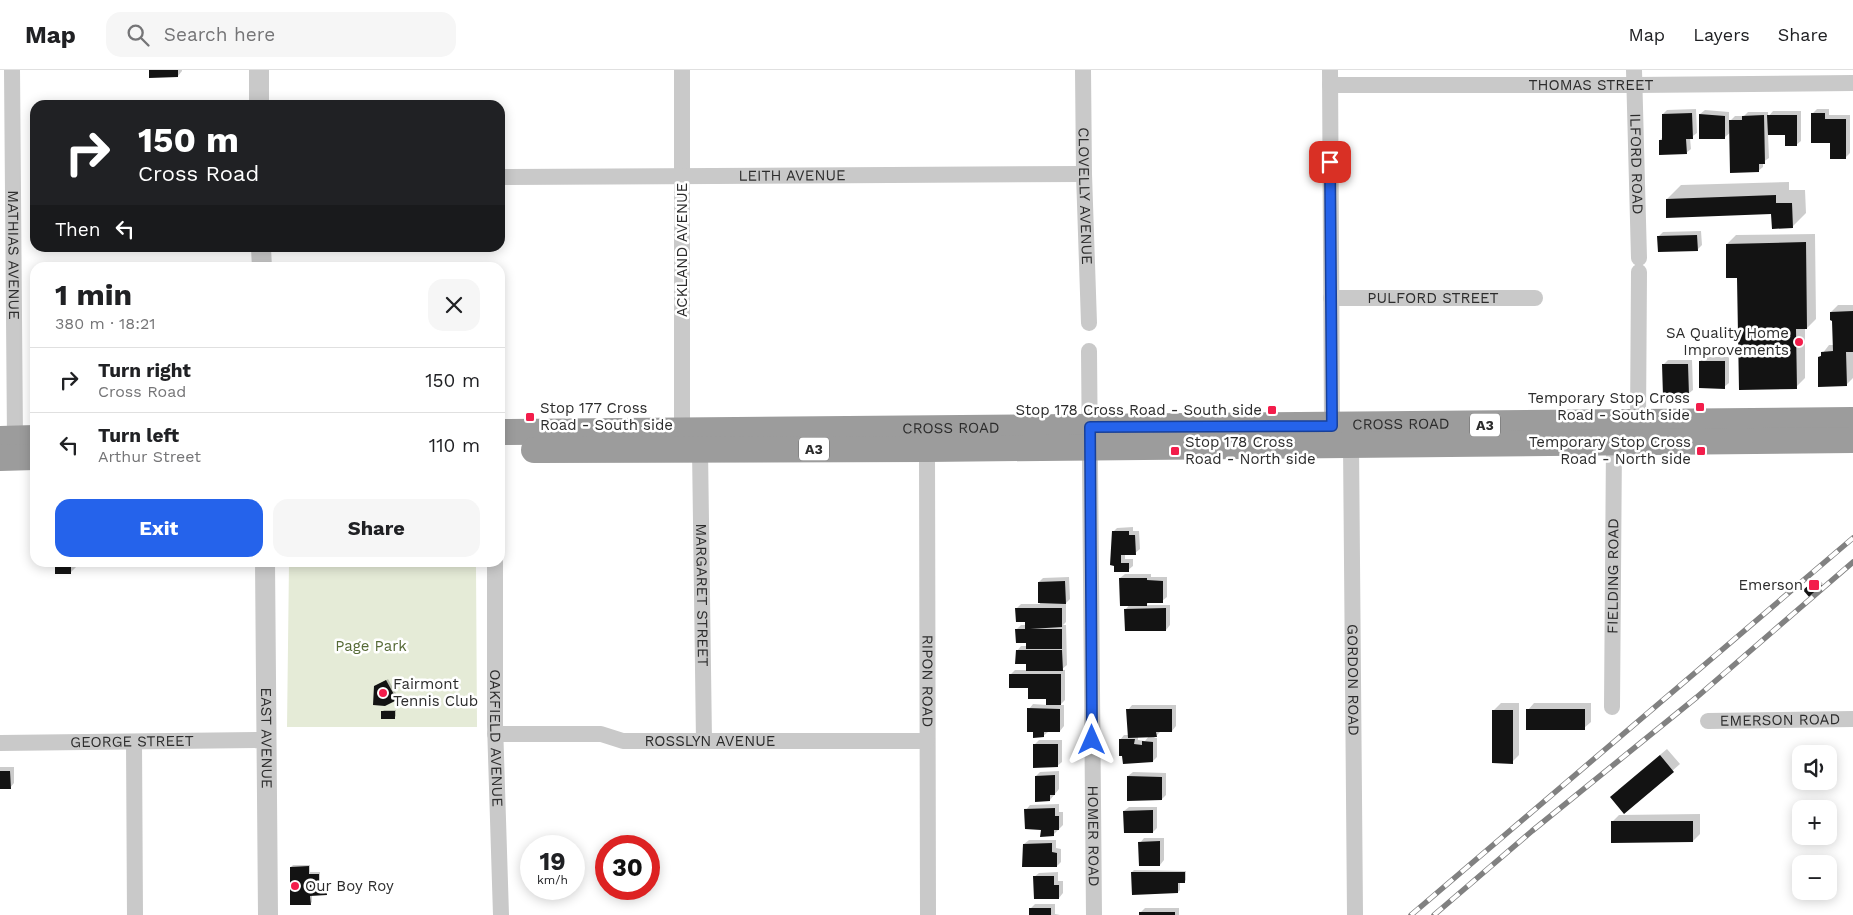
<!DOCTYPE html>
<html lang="en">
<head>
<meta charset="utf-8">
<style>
	:root { --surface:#fff; --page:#f6f6f6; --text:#202124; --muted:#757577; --line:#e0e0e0; --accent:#2563eb }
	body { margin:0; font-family:"Work Sans",sans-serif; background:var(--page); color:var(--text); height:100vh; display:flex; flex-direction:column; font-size:19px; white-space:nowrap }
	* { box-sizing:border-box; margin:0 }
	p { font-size:16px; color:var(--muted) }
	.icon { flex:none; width:28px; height:28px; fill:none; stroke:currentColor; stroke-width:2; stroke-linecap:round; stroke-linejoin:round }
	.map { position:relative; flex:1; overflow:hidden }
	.drawer { position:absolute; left:30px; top:192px; width:475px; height:305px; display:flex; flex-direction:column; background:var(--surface); border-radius:15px; box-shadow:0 2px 12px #0003 }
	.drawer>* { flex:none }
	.hud { position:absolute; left:30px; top:30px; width:475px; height:152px; border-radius:15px; box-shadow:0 2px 12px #0003; background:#202124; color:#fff; overflow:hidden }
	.controls { position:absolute; left:1792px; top:675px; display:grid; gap:10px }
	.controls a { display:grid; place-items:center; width:45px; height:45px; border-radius:10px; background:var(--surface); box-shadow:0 2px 12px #0003; font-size:25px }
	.speed { position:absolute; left:520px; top:765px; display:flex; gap:10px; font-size:25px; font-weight:700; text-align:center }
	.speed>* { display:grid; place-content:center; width:65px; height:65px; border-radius:50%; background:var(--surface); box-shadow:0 2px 12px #0003; line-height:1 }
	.speed small { font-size:12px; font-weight:400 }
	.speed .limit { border:8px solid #d22; background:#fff; color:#111 }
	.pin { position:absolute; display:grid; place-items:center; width:42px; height:42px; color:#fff; margin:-21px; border-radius:10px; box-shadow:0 2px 8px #0006 }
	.me { position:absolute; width:55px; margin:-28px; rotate:0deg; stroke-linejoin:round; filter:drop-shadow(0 0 4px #0008) }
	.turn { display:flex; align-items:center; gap:18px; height:105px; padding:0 25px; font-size:22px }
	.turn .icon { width:65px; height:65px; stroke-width:2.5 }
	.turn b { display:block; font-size:35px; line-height:42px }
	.then { display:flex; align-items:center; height:48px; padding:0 25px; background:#0003; gap:10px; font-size:19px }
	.round { display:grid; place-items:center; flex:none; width:52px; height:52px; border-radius:15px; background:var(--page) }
	.headline { display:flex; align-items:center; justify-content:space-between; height:85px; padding:0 25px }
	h1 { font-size:30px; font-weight:700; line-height:38px }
	.action { display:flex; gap:10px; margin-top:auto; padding:10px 25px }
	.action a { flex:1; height:58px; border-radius:15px; background:var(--accent); color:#fff; font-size:20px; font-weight:700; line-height:58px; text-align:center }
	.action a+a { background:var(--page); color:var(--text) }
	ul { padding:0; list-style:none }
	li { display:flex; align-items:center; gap:15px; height:65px; padding:0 25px; border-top:1px solid var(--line) }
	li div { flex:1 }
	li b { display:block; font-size:19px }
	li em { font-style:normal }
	header { display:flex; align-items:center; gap:30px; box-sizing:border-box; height:70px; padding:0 25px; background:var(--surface); border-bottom:1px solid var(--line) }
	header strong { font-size:24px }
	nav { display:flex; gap:28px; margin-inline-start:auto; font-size:18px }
	.search { width:350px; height:45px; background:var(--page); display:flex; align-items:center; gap:12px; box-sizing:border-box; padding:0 18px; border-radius:15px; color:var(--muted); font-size:19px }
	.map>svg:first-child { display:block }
	.green { fill:#e5ebd7 }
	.shadow { fill:#0003; fill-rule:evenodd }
	.building { fill:#131313 }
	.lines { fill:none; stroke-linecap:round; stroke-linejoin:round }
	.minor { stroke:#c9c9c9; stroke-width:16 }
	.tertiary { stroke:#c9c9c9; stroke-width:20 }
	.trunk { stroke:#9c9c9c; stroke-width:26 }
	.rail-casing { stroke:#818181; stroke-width:5.5 }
	.rail { stroke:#fff; stroke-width:4; stroke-dasharray:11; stroke-linecap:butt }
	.route-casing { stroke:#184099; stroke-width:12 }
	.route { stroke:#2563eb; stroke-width:9 }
	.poi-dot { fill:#f31d4b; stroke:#fff; stroke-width:2 }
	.labels { text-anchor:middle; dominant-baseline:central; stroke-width:5; stroke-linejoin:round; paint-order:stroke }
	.shield { fill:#fff; stroke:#6b6b6b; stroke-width:1 }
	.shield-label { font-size:14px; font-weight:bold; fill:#2c2c2c }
	.street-label { font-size:15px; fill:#2c2c2c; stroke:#fff }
	.poi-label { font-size:15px; fill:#2c2c2c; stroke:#fff; text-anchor:end }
	.park-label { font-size:15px; fill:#566a36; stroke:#fff }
</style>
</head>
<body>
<header>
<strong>Map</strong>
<div class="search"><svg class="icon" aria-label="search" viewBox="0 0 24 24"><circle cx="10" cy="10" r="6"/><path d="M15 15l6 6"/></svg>Search here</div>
<nav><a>Map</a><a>Layers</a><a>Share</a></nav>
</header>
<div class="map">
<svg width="1853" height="845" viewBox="0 0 1853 845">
	<rect width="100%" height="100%" fill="#fff"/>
	<path class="green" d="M382,492V494L476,495L477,657H287L289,493Z"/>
	<path class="shadow" d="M150,0H182V1L178,6Z
		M1696,39L1697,63L1690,68L1691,79L1686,83L1660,70L1663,67V44L1667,40Z
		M1817,39H1829V45H1850V83L1845,88L1832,72L1812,44Z
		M1705,40L1729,42V52L1735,46H1744L1748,42H1768V47L1773,41H1801V71L1796,75L1787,64H1768L1769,88L1763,92V97L1758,101L1731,62L1725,67H1701L1700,44Z
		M1789,112V120H1805L1806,143L1792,157L1773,143L1667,129L1681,115Z
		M1701,161L1702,175L1697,180L1658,167L1663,162Z
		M1815,164L1816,249L1807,258H1805V308L1796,317L1739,207L1727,174L1736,165Z
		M1838,235H1853V308L1846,315L1819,288L1829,275H1834L1833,250L1831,242Z
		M1705,287H1729V313L1724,317L1700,291Z
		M1668,290H1692L1693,320L1688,324L1663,295Z
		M1133,457V461H1139L1140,479L1135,483L1125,484V489H1133V496L1128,500H1116L1113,462L1117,458Z
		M56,492H78V495L71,502Z
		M1125,504H1151V507H1167V527L1162,531H1150L1146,535H1170V555L1166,560L1126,539L1130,534L1120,508Z
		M1069,507L1070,529L1066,533V552L1063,555H1066L1067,595L1061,600H1065V630L1060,635H1064V656L1060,661L1048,662L1043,666L1029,639L1033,634L1047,635V628L1010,605L1015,600H1027V592L1017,581L1021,576H1027V572L1017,559L1021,555H1027V551L1017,538L1021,534H1040L1039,512L1043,508Z
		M1818,508L1823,514L1810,526L1805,520Z
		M388,609L398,627L396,629L378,615Z
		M1501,633H1519V685L1512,692L1494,640Z
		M1534,633H1591V652L1584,658L1528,640Z
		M1132,635H1176V656L1172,661H1161L1154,668H1157V687L1153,691L1120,670L1124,665H1129L1128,640ZM1138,666H1149L1145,671L1138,670Z
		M384,640H396V646L394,648L382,642Z
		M1039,670H1062V692L1057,696L1034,675Z
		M1667,679L1680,694L1625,742L1618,720Z
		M0,697H14V713L10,718H0Z
		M1059,701V719L1050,730L1036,706L1040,702Z
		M1133,702L1166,703V725L1162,729L1128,706Z
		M1059,734V742H1063V755L1053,765L1026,740L1030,735Z
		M1129,737H1157V758L1153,762L1124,741Z
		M1700,744V764L1693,771L1612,752L1619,745Z
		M1144,768H1164V790L1160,795L1140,773Z
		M1029,770H1056V778L1061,779V792L1057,796L1024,774Z
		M293,795H310V802H320V814H328V822L326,824H312V832L310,834L291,797Z
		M1134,800L1186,801V810L1184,812H1180V820L1178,822L1132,802Z
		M1058,802V811H1063V823L1059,828L1034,807L1039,803Z
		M1035,834H1055V844L1060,845H1030V839Z
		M1145,838H1179V845H1141V842Z"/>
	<path class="building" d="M149,0H178V7L149,8Z
		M1692,43L1693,69H1686L1687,84L1659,85V70H1662V44Z
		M1811,43H1825V49H1846V89H1830V73H1811Z
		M1699,44L1725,46V69H1699Z
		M1764,45L1765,94H1759V102L1730,103L1729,50H1742V46Z
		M1767,45H1797V76H1785V65H1768Z
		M1776,125V133H1792L1793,158L1772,159L1771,144L1666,148V129Z
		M1697,165L1698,181L1658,182L1657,166Z
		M1806,172L1807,259H1796L1797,319L1739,320L1737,208H1726V174Z
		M1853,241V282H1846L1847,316L1818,317V287L1821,286V282L1833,281L1832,251L1830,250V242Z
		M1699,291H1725V319L1699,318Z
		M1662,294H1688L1689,325L1663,326Z
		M1112,461H1129V465H1135L1136,485H1121V493H1129V502H1114V496L1110,495Z
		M55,492H71V504H55Z
		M1119,508H1147V510L1163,511V533H1147V536H1120Z
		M1816,509L1823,517L1810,528L1803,520Z
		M1065,511L1066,534L1038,533V512Z
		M1015,538H1062V557L1030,559H1062V579H1026V573H1016L1015,559H1025V552H1016Z
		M1166,538V561H1125L1124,539Z
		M1016,580H1062L1063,601H1026V594H1015Z
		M1009,604H1061V635H1046V629H1028V618H1009Z
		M386,610L397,630L385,636L373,635L374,616Z
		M1027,638L1060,639V662H1044V667L1033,668V662H1027Z
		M1126,639H1172V662H1156L1157,667L1128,668Z
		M1526,639H1585V660H1526Z
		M1492,640H1513V694L1492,693Z
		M381,641H395V649H381Z
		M1119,669H1135L1134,674L1142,675V671L1153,672V692L1123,694L1122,686H1119Z
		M1033,674H1058V697L1033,698Z
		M1660,685L1674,702L1624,744L1610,727Z
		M0,701H10L11,719H0Z
		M1055,705V725H1050V731L1035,732V706Z
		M1127,706L1162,707V730L1127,731Z
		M1055,738V746H1059V760H1054V766L1040,767L1041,760L1025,759L1024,739Z
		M1153,740V763H1124L1123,741Z
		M1611,751H1693V772L1611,773Z
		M1160,771V796H1139L1138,772Z
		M1052,773V782L1057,783V797H1022L1023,774Z
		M309,796V804H319V815H327V825L310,826L311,835H290V797Z
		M1131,802H1185V813H1178V823L1132,825Z
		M1033,806H1054V815H1059V829H1034Z
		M1029,838H1051V845H1029Z
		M1139,842H1175V845H1139Z"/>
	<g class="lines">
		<g class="minor">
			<path id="s1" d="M12,0L15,369"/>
			<path d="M682,0V360"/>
			<path id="s2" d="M1083,0L1084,104L1089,253"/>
			<path d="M1330,0L1332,356"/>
			<path id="s3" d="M1634,0L1639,188"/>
			<path id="s4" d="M1330,15H1635L1853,13"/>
			<path id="s5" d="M500,107L1084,104"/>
			<path id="s6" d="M1331,228H1535"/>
			<path id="s7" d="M1089,281L1094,845"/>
			<path d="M1638,353L1639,202"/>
			<path id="s8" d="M1351,374L1355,845"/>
			<path id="s9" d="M700,379L704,671"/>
			<path id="s10" d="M927,379L928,845"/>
			<path id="s11" d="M495,492V654L501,845"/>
			<path id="s12" d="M1612,637L1614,373"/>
			<path id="s13" d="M1708,651L1853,649"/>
			<path id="s14" d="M495,664H601L623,671H927"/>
			<path d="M134,672L135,845"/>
			<path id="s15" d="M0,673L265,670"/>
		</g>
		<g class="tertiary">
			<path d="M259,0V35"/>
			<path d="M261,178L262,198"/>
			<path id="s16" d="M265,492L268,845"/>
		</g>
		<g class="trunk">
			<path id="s17" d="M500,362L1853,350"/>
			<path d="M0,369L35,368"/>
			<path d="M534,380L927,379L1853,370"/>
			<path d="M0,388L35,387"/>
		</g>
		<g class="rail-casing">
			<path id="rail" d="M1411,845L1853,468
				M1434,845L1532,761L1697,627L1853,492"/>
		</g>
		<use href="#rail" class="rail"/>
	</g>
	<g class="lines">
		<g class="route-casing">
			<path id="route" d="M1092,670L1090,357L1332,356L1330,92"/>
		</g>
		<use href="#route" class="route"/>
	</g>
	<g class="poi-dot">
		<circle cx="1799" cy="272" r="5"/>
		<rect x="1695" y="332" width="10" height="10" rx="2.5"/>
		<rect x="1267" y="335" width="10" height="10" rx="2.5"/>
		<rect x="525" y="342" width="10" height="10" rx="2.5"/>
		<rect x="1170" y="376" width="10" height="10" rx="2.5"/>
		<rect x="1696" y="376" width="10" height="10" rx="2.5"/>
		<rect x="1808" y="509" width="12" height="12" rx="2.5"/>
		<circle cx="383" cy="623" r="5"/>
		<circle cx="295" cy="816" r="5"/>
	</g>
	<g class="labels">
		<g class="shield">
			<rect x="1470" y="343.5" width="30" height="23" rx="4"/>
			<rect x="799" y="367.5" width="30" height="23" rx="4"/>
		</g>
		<g class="shield-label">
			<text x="1485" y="355">A3</text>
			<text x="814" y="379">A3</text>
		</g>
		<g class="street-label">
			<text stroke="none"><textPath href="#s4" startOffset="261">THOMAS STREET</textPath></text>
			<text stroke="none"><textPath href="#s3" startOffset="94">ILFORD ROAD</textPath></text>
			<text stroke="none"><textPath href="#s5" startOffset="292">LEITH AVENUE</textPath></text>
			<text stroke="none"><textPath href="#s2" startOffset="126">CLOVELLY AVENUE</textPath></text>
			<text transform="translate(682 180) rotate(-90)">ACKLAND AVENUE</text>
			<text stroke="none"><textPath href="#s1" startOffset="185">MATHIAS AVENUE</textPath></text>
			<text stroke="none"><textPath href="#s6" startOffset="102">PULFORD STREET</textPath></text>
			<text stroke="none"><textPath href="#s17" startOffset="901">CROSS ROAD</textPath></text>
			<text stroke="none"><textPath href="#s17" startOffset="451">CROSS ROAD</textPath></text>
			<text stroke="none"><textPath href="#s12" startOffset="131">FIELDING ROAD</textPath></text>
			<text stroke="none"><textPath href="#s9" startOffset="146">MARGARET STREET</textPath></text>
			<text stroke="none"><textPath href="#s8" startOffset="236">GORDON ROAD</textPath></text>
			<text stroke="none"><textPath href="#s10" startOffset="232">RIPON ROAD</textPath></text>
			<text stroke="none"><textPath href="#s13" startOffset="72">EMERSON ROAD</textPath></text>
			<text stroke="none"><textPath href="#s16" startOffset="176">EAST AVENUE</textPath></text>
			<text stroke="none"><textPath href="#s11" startOffset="176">OAKFIELD AVENUE</textPath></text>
			<text stroke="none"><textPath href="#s14" startOffset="216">ROSSLYN AVENUE</textPath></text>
			<text stroke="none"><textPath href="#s15" startOffset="132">GEORGE STREET</textPath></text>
			<text stroke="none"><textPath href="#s7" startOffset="485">HOMER ROAD</textPath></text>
		</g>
		<g class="poi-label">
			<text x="1789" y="263">SA Quality Home<tspan x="1789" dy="17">Improvements</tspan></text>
			<text x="1690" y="328">Temporary Stop Cross<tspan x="1690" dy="17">Road - South side</tspan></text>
			<text x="540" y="338" text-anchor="start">Stop 177 Cross<tspan x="540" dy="17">Road - South side</tspan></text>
			<text x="1262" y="340">Stop 178 Cross Road - South side</text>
			<text x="1185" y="372" text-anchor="start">Stop 178 Cross<tspan x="1185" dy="17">Road - North side</tspan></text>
			<text x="1691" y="372">Temporary Stop Cross<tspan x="1691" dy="17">Road - North side</tspan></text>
			<text x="1803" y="515">Emerson</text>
			<text x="393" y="614" text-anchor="start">Fairmont<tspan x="393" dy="17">Tennis Club</tspan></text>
			<text x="305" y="816" text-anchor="start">Our Boy Roy</text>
		</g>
		<g class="park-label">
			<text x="371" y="576">Page Park</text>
		</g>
	</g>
</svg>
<div class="controls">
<a><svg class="icon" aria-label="sound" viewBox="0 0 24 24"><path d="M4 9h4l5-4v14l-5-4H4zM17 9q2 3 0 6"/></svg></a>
<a>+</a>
<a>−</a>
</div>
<div class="speed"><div>19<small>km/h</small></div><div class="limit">30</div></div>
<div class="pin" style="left:1330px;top:92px;background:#d93025"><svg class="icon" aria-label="arrive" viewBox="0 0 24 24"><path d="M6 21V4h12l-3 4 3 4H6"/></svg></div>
<svg class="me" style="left:1092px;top:670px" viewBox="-20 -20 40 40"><path d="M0-17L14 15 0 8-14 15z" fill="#2563eb" stroke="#fff" stroke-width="4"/></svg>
<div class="hud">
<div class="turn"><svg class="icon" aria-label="right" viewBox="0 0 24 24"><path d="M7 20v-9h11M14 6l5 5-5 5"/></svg><div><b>150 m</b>Cross Road</div></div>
<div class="then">Then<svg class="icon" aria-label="left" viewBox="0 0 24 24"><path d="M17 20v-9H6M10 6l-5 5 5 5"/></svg></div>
</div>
<section class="drawer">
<div class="headline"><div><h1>1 min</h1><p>380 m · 18:21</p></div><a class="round"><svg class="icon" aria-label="close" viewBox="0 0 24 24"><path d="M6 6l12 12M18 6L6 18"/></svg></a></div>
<ul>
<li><svg class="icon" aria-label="right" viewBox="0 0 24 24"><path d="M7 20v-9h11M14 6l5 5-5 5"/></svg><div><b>Turn right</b><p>Cross Road</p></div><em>150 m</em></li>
<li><svg class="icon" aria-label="left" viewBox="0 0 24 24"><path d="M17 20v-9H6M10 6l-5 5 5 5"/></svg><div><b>Turn left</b><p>Arthur Street</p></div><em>110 m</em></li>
</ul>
<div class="action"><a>Exit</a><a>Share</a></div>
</section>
</div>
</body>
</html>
